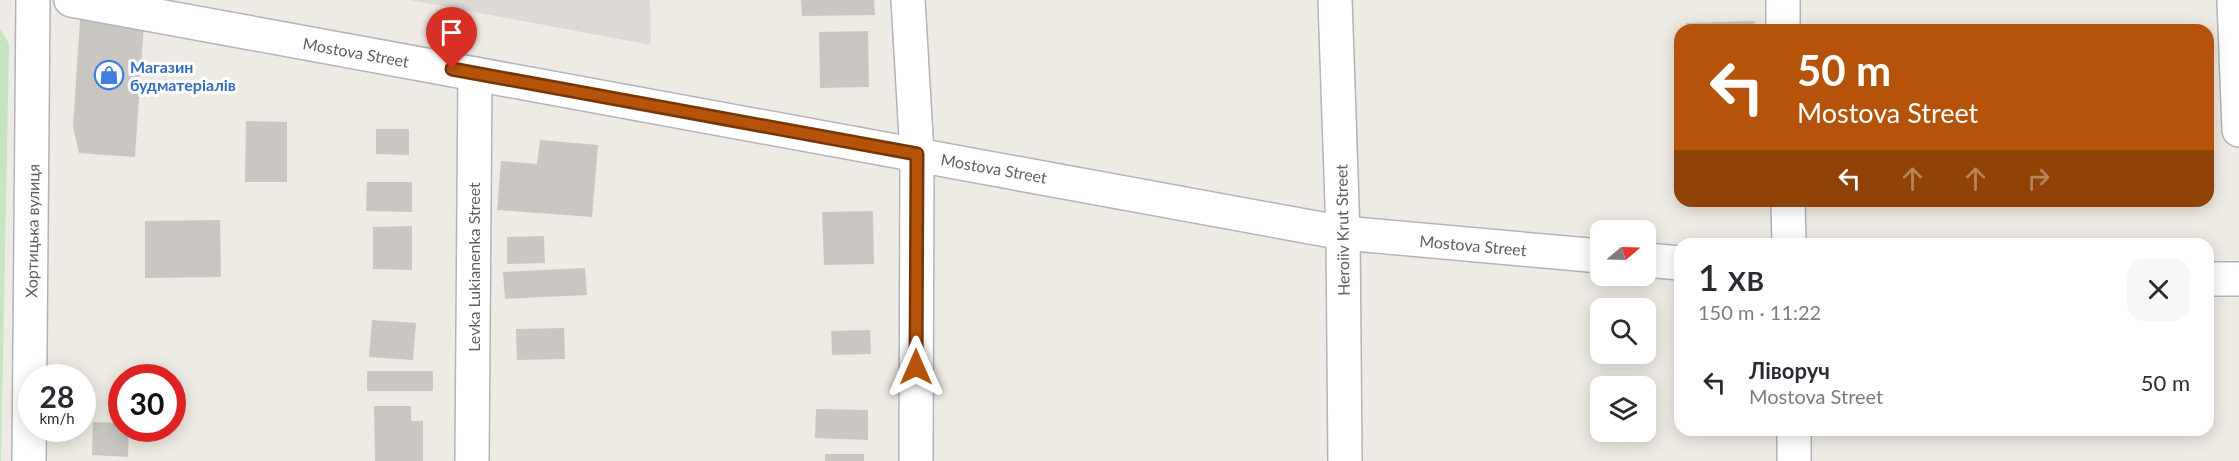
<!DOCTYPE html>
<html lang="uk">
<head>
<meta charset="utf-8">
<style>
	:root { --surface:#fff; --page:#f7f7f7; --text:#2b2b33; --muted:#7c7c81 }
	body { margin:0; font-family:Lato,sans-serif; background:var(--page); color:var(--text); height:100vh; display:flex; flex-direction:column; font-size:22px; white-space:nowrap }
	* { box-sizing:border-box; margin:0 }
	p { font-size:20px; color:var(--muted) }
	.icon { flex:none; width:33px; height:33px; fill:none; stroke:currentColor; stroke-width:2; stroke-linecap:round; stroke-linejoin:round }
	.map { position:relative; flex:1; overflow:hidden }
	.details { position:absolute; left:1674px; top:238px; width:540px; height:198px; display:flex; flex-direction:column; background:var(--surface); border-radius:18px; box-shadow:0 3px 15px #0003 }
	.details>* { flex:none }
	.guide { position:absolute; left:1674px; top:24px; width:540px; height:183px; border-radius:18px; box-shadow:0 3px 15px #0003; background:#b45309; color:#fff; overflow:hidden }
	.needle { width:39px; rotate:71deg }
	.controls { position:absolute; left:1590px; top:220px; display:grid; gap:12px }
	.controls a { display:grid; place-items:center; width:66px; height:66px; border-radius:12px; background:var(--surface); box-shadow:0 3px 15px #0003; font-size:30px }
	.speed { position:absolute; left:18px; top:364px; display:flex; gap:12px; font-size:30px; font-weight:700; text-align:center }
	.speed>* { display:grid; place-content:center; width:78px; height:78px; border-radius:50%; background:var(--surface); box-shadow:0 3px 15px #0003; line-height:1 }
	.speed small { font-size:15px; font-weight:400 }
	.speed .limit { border:9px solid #d22; background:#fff; color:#111 }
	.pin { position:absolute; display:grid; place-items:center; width:51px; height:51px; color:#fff; margin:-62px -26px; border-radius:50% 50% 50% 0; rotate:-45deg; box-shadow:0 0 6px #0007 }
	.pin .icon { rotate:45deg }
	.me { position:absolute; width:66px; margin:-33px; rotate:0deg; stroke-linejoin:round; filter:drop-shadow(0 0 4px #0008) }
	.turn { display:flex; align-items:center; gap:21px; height:126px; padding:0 24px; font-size:27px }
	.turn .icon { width:78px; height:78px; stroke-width:2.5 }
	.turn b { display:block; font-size:42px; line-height:51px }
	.lanes { display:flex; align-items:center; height:57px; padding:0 24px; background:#0003; justify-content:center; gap:30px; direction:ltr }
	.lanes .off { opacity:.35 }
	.round { display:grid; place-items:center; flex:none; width:63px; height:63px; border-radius:18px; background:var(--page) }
	.summary { display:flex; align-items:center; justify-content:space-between; height:102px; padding:0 24px }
	h1 { font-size:36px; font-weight:600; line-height:45px }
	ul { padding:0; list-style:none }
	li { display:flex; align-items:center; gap:18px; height:84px; padding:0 24px }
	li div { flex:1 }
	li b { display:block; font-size:22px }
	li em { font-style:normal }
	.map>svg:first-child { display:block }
	.industrial { fill:#dddad6 }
	.green { fill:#c3e6c0 }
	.building { fill:#cac6c1 }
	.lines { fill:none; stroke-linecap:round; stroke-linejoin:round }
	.street-casing { stroke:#b1b5b9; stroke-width:36 }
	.secondary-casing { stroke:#b0b4b9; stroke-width:36 }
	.street { stroke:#fff; stroke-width:33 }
	.secondary { stroke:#fff; stroke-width:33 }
	.route-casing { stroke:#753606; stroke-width:15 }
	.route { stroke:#b45309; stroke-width:10 }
	.labels { text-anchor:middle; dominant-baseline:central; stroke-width:6; stroke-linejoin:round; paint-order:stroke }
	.street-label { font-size:16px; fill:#5c6064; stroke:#fff }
	.shop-label { font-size:16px; font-weight:bold; fill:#366cbe; stroke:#fff; text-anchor:start }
</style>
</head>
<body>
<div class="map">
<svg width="2239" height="461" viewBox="0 0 2239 461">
	<rect width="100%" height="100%" fill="#eeebe4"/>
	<path class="industrial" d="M410,0H650L651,45Z"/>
	<path class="green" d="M0,28L9,44L1,461H0Z"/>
	<path class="building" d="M801,0H874L875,15L802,16Z
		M80,19L144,23L135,157L79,153L73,127Z
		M1755,21L1756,30H1686V23Z
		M868,31L869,87L820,88L819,32Z
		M246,121L287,122V182H245Z
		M376,129H409V155L376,154Z
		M540,140L598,145L592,217L497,210L501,161L537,164Z
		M367,182H412V212L366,211Z
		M873,211L874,264L824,265L822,212Z
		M220,220L221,277L145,278V221Z
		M412,226V270L373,269V227Z
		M544,236L545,263L507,264V237Z
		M585,268L587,295L505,299L503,272Z
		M372,320L416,323L413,360L369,357Z
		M564,328L565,359L517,360L516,329Z
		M870,330L871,354L832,355L831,331Z
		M367,371H433V391H367Z
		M374,406H411V421H423V461H375Z
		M816,409L868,410V440L815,438Z
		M93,422L122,423V429H129L128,457L92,455Z
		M825,454H864V461H825Z"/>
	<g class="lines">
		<g class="street-casing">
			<path id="street" d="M908,0L917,154L916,461
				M1335,0L1343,233L1345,461
				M1783,0V30
				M2234,0L2239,130
				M1788,201L1789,244
				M1794,430V461
				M472,461L475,74"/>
		</g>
		<g class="secondary-casing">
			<path id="secondary" d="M71,0L1343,233L1600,256
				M1646,260L1680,263
				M2208,279H2239
				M29,461L33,0"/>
		</g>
		<use href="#street" class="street"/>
		<use href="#secondary" class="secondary"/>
	</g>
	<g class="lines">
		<g class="route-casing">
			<path id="route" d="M452,69L917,154L916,367"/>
		</g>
		<use href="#route" class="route"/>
	</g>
	<defs>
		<g id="shop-ring" transform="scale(1.5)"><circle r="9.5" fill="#fff" stroke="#3f7fe0" stroke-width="1.5"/><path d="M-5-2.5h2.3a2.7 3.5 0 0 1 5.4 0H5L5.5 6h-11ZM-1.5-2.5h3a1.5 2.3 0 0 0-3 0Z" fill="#3f7fe0"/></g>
	</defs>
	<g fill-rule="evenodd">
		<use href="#shop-ring" x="109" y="75"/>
	</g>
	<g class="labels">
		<g class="street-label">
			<text transform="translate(356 52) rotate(10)">Mostova Street</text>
			<text transform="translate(994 168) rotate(10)">Mostova Street</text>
			<text transform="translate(1342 230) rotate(-91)">Heroiiv Krut Street</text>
			<text transform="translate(32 231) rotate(-89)">Хортицька вулиця</text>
			<text transform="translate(1473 245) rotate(5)">Mostova Street</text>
			<text transform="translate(473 267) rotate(-90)">Levka Lukianenka Street</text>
		</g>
		<g class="shop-label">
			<text x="130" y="66">Магазин<tspan x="130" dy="18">будматеріалів</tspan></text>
		</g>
	</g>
</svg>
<div class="controls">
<a><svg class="needle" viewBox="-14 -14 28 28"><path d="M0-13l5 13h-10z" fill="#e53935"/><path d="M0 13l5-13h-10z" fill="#7c7c81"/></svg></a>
<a><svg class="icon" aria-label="search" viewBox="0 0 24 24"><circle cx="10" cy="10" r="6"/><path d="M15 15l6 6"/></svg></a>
<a><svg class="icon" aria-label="layers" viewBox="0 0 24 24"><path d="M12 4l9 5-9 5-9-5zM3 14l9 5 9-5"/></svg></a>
</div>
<div class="speed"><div>28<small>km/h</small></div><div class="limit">30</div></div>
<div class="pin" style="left:452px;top:69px;background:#d93025"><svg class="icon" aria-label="arrive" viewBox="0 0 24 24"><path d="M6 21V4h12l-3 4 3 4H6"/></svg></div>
<svg class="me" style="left:916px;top:367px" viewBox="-20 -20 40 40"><path d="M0-17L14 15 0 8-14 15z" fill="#b45309" stroke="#fff" stroke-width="4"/></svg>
<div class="guide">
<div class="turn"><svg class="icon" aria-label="left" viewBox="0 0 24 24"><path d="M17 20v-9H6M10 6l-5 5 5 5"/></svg><div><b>50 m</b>Mostova Street</div></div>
<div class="lanes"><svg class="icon" aria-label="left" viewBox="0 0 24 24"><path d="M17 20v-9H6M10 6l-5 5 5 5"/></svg><svg class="icon off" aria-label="ahead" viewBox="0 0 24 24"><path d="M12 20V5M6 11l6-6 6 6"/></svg><svg class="icon off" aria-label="ahead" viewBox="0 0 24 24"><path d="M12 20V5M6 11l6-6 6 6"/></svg><svg class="icon off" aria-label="right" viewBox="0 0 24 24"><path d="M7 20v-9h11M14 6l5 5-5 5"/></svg></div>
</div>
<section class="details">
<div class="summary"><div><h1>1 хв</h1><p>150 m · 11:22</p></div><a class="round"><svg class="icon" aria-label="close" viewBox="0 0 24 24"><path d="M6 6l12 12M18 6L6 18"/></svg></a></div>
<ul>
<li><svg class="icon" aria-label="left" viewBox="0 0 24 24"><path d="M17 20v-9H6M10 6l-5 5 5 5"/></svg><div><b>Ліворуч</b><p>Mostova Street</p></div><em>50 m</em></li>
</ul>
</section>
</div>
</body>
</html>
